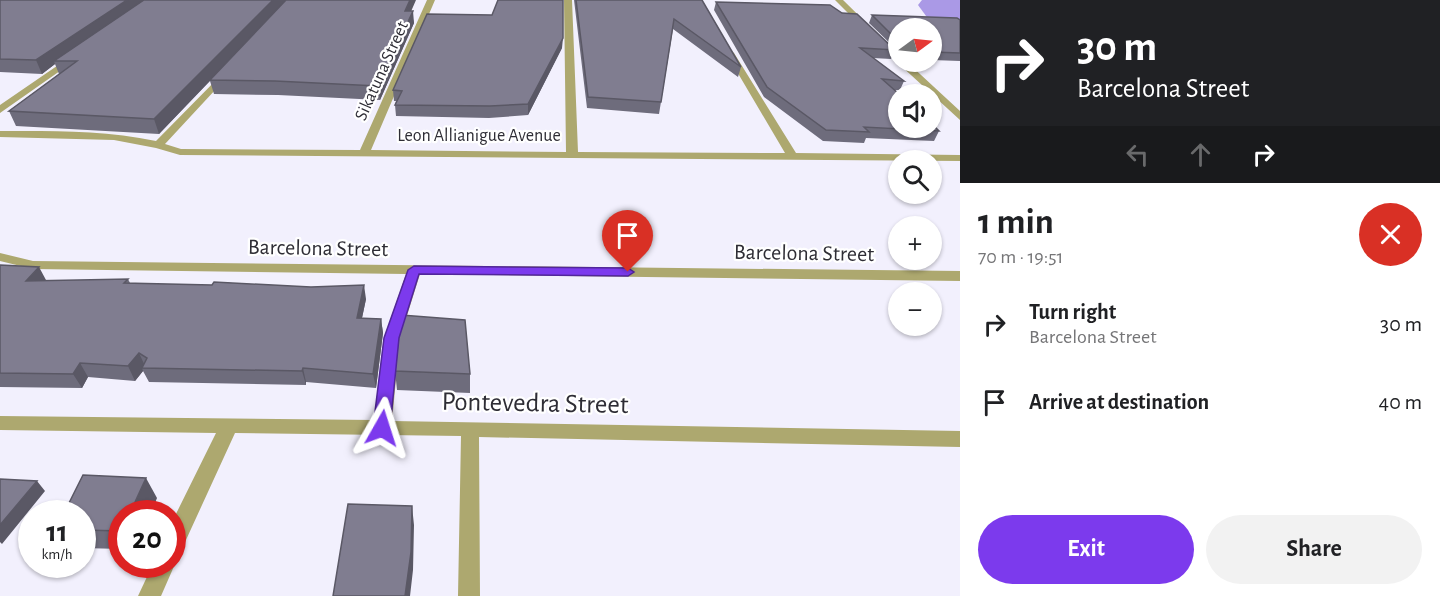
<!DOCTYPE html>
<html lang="en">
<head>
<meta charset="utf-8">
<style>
	:root { --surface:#fff; --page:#f2f2f2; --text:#202124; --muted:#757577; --accent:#7c3aed }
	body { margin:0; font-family:"Alegreya Sans",sans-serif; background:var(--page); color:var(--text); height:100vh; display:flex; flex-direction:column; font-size:22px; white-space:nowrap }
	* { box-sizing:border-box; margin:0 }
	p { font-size:20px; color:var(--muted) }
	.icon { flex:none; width:33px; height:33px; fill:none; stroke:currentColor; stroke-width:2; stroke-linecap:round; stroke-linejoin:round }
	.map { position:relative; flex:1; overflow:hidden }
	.drawer { display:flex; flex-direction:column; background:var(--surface); width:480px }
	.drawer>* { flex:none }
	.banner { background:#202124; color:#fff; overflow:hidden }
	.needle { width:39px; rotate:75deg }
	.buttons { position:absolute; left:888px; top:18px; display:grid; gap:12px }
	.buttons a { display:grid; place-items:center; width:54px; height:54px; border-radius:50%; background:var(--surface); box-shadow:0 2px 4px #0004; font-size:30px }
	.speed { position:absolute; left:18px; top:500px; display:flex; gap:12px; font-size:30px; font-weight:700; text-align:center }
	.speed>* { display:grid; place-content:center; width:78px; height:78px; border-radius:50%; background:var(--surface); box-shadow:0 2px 4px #0004; line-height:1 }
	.speed small { font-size:15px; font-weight:400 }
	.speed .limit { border:9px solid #d22; background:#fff; color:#111 }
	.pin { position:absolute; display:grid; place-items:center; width:51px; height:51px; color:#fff; margin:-62px -26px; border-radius:50% 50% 50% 0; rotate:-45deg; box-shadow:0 0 6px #0007 }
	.pin .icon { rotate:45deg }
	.me { position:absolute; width:66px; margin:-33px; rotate:6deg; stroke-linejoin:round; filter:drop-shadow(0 0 4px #0008) }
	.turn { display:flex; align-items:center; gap:21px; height:126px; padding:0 18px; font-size:27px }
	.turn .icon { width:78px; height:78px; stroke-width:2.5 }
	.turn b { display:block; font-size:42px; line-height:51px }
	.lanes { display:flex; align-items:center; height:57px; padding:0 18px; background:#0003; justify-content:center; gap:30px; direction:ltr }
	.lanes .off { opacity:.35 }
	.round { display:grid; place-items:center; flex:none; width:63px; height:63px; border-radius:32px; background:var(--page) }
	.summary { display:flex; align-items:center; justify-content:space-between; height:102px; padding:0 18px }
	h1 { font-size:36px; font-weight:700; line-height:45px }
	.primary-button { display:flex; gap:12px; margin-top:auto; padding:12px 18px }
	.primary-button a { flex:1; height:69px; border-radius:36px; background:var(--accent); color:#fff; font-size:24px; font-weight:700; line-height:69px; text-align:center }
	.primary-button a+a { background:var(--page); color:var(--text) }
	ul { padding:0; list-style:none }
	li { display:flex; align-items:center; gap:18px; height:78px; padding:0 18px }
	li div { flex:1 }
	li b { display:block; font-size:22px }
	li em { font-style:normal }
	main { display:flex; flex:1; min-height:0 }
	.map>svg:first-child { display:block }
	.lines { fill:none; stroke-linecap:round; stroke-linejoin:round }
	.river { fill:#aa99e6; fill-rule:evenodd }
	.minor { fill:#ada86f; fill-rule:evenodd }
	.wall { fill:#6e6c7c }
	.shaded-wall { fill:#5a5865 }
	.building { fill:#807d90; stroke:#5a5865; stroke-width:1.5 }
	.route { fill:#7c3aed; stroke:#51269a; stroke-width:1.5 }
	.labels { text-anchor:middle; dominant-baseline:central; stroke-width:4.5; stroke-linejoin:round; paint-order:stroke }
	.far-street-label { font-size:18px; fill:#2e2d35; stroke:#fff }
	.street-label { font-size:22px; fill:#2e2d35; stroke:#fff }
	.near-street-label { font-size:27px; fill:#2e2d35; stroke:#fff }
</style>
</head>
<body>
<main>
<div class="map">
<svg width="960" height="596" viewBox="0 0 960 596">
	<rect width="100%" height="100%" fill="#f2f0fd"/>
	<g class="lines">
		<path class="river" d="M922,0H960V30L929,20L918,5Z"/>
		<path class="minor" d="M427,0H435L371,150L566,152L564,0H572L578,152L785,153L726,53L730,50L734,53L796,153L960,155V161L180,155L156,148L114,140L0,137V131C52,131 104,130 156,141L226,70L231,73L229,75L165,144L181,149L360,150Z
			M835,0H843L898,54V60H895Z
			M70,57L77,59L0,113V105Z
			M898,61L907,62L960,111V120L899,64Z
			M0,253L33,261L960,271V281L420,274L400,338L392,421L960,431V447L479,437L480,596H458L461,436L235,433L180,553L172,556V522L216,433L0,430V416L374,420L384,338L406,274L33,269L0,261Z
			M172,558L175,564L161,596H138L153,564H172Z"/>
	</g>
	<path class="wall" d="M0,0L411,11L414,23L380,100L278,95L214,94L210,81L159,134L16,126L9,111L59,74L55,64L42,74L0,72Z
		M574,0H702L741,67L738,77L673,29L659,114L587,108Z
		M716,2L895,50L891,59L873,58L904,81L900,90H894L939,131L934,141L866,138L864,143L823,141L764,97L714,10Z
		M872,15L960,20V61L932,60V28H898V51L869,23Z
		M562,48L528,115L489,118L396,116L395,105L396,101H394L393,90Z
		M0,265L46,281L128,279L130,283L366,299L362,318L381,319L383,333L376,388L306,382V385L149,382L143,371L135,381L88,377L82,388L0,387Z
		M395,371L470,374V393L397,390Z
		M157,498L122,513V549L82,548V513Z"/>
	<path class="shaded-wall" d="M127,0H148L54,61L55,64L42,74L36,60Z
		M273,0H287L159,134L154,119Z
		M410,0H416L406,23L405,11Z
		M413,11L414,23L380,100L378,86Z
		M563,38L562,48L528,115V104Z
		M39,267L46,280L26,281Z
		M364,285L366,299L359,332L357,318Z
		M381,319L383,333L376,388L373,374Z
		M139,353L146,368H142L143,371L135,381L128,366Z
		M80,363L88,377L82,388L73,374Z
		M303,368L306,382V385L302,371Z
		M146,478L157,498L151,513H130Z
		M37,481L45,491L2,544L0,542V525Z
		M412,506L414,525L413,570L410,596H405Z"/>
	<path class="building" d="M0,0H127L36,60L0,59Z
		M144,0H273L154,119L9,111L77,61H54Z
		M286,0H410L405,11H413L378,86L275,81L210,80Z
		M498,0H563V38L528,104L490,106L395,105L402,91L393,90L427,14L492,15Z
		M576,0H702L741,67L674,19L661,102L588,97Z
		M716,2L830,5L842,13L857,14L895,50L860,48L904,81L882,79L899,94L898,128H932V124L939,131L864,127L869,132L826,130L767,87Z
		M872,15L957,18L960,20V53L932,52V28H898V41Z
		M0,265L39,267L26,281L128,279L124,283L212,285L214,282L311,287L364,285L357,318L381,319L373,374L303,368L302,371L142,368L147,358L139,353L128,366L80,363L73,374L0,373Z
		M401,315L465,320L470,374L395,371Z
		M83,475L146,478L130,513H122V531L82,530V513H64Z
		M0,479L37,481L0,525Z
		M348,504L412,506L411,552L405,596H333Z"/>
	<path class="route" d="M414,266L628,268L634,272L628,276L419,274L399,338L390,428L388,433L382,435L376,433L373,428L384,338L408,270Z"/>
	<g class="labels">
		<g class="far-street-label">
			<text transform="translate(382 71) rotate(-66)">Sikatuna Street</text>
			<text x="479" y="136">Leon Allianigue Avenue</text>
		</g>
		<g class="street-label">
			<text transform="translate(318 248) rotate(1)">Barcelona Street</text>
			<text transform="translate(804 253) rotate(1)">Barcelona Street</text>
		</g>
		<g class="near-street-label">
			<text transform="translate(535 403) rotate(1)">Pontevedra Street</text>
		</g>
	</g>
</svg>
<div class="buttons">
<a><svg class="needle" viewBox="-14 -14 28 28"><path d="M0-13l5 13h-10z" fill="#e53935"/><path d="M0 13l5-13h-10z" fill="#757577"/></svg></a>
<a><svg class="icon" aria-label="sound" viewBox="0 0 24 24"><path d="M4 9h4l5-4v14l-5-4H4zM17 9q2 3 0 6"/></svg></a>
<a><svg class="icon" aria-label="search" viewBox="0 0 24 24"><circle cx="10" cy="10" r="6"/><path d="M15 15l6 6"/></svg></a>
<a>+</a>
<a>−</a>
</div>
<div class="speed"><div>11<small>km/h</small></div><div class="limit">20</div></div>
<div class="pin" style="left:628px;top:272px;background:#d93025"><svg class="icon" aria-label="arrive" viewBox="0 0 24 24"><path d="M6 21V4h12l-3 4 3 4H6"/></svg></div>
<svg class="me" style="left:382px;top:428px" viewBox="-20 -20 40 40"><path d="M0-17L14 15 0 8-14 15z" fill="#7c3aed" stroke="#fff" stroke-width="4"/></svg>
</div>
<section class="drawer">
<div class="banner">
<div class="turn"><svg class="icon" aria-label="right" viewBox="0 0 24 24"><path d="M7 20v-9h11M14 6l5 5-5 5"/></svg><div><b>30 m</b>Barcelona Street</div></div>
<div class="lanes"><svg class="icon off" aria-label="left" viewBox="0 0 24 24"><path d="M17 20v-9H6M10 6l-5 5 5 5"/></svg><svg class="icon off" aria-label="ahead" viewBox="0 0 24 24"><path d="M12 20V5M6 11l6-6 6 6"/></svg><svg class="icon" aria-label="right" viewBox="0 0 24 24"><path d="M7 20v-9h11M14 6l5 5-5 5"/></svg></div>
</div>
<div class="summary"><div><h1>1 min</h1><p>70 m · 19:51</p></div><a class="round" style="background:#d93025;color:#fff"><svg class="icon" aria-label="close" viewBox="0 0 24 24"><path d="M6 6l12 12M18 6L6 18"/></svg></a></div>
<ul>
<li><svg class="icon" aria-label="right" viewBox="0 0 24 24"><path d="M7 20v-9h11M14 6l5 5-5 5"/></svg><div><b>Turn right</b><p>Barcelona Street</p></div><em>30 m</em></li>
<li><svg class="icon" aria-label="arrive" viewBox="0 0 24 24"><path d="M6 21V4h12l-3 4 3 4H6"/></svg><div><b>Arrive at destination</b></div><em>40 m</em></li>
</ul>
<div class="primary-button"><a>Exit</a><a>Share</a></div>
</section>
</main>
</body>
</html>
